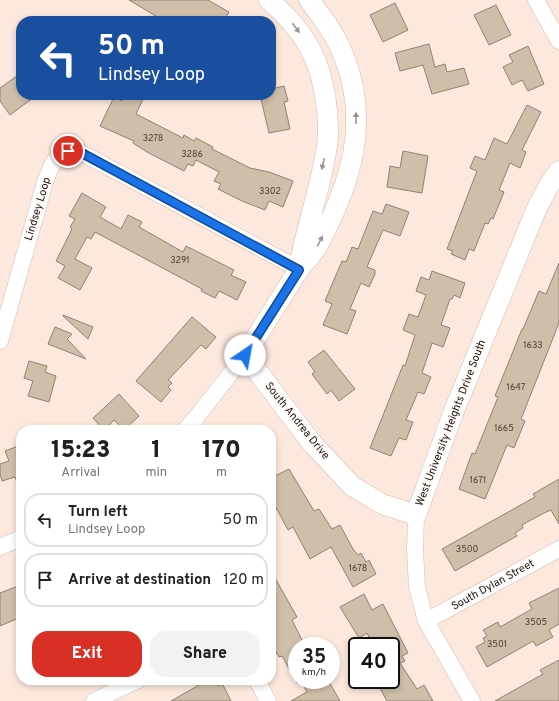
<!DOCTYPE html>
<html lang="en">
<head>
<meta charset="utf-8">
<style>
	:root { --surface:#fff; --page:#f2f2f2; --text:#202124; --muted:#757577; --line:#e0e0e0; --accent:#d93025 }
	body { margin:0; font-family:Overpass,sans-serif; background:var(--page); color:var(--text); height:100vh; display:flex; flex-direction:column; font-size:15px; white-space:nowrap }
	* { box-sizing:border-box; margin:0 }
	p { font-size:13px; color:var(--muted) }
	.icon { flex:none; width:22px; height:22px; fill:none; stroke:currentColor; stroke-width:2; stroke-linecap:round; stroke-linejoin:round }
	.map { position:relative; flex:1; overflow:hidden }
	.drawer { position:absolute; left:16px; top:425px; width:260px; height:260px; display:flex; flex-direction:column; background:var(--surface); border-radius:16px; box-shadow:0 2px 6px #0003 }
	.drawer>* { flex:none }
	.hud { position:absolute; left:16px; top:16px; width:260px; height:84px; border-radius:16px; box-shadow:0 2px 6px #0003; background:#1a4fa0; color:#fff; overflow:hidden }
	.speed { position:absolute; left:288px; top:637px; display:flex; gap:8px; font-size:20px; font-weight:700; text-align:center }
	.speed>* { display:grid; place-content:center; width:52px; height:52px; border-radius:50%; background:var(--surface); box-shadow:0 2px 6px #0003; line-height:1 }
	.speed small { font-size:10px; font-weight:400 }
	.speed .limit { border:2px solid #111; border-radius:6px; background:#fff; color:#111 }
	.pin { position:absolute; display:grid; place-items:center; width:34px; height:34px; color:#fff; margin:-17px; border:2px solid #fff; border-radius:50%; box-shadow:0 1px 4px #0007 }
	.me { position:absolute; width:44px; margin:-22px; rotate:33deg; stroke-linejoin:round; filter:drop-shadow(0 0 3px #0008) }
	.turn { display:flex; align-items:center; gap:14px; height:84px; padding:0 16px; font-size:18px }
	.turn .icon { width:52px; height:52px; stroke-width:2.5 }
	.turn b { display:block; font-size:28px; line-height:34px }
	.eta { display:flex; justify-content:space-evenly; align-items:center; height:68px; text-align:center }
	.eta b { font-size:24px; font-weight:800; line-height:28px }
	.cta { display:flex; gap:8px; margin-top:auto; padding:8px 16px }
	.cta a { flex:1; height:46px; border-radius:16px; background:var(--accent); color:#fff; font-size:16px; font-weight:800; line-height:46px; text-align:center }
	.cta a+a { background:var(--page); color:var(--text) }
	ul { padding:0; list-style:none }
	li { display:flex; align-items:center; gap:12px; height:54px; margin:0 8px 6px; padding:0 8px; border:2px solid var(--line); border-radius:16px }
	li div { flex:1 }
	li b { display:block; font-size:15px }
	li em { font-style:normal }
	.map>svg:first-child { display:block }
	.building { fill:#cfbfaa; stroke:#91826e }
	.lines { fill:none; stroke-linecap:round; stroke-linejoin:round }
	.minor-casing { stroke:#d5bcaf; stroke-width:17 }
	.tertiary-casing { stroke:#d5bcaf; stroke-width:21 }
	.minor { stroke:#fff; stroke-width:16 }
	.tertiary { stroke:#fff; stroke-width:20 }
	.oneway { fill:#9a9694 }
	.route-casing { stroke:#114b97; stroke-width:10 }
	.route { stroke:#1a73e8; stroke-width:7 }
	.labels { text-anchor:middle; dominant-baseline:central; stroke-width:4; stroke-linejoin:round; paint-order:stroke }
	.number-label { font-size:9px; fill:#4a4037 }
	.street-label { font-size:11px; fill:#1e1611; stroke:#fef9f6 }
</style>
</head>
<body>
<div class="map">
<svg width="559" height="701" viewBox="0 0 559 701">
	<rect width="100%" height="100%" fill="#fce8dd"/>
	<path class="building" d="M129,0H208L229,12L224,21H164Z
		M395,3L408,30L383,42L370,15Z
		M496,5L511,35L489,45L474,15Z
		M429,44L435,67L445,64L447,72L464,68L469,84L432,94L423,65L400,71L395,53Z
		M528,46L544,84L528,91L522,80L512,85L503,67L513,62L509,55Z
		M21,73V95H37L10,115L0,101V88Z
		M284,86L288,101L284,102L290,129L269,133L260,95H271V89Z
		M125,95H145L136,114L183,138L184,135L194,141L196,138L213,147L212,149L250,168L269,172L293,181L283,207L269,201L265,210L242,201L218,189L221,184L214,181L219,172L196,160L193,166L188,164L184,171L147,152L133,143L134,141L100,126L114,97L122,101Z
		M527,105L541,112L522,150L526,152L520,168L510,163L499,190L504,192L493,219L491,218L488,224L485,223L474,251L469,249L465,260L451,254L453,251L447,249L477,171L470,168L475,156L485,160L494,138L507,144Z
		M403,151L428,156L422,193L387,187L390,166L400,168Z
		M82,193L106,207L100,217L121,229L128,215L142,222L139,227L183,252L186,246L234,270L231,275L246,282L237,300L219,291L215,298L201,291L202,289L95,232L91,239L87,237L75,259L92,268L80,290L58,278L65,266L56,261L72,229L70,227L75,219L69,216Z
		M386,204L409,212L400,236L383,230L367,267L375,270V274L369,287L361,283L350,309L356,311L347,334L323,325L332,304L325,301L342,261L346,262L352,247L358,249L373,211L382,214Z
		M559,263V323L521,419L525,421L514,448L507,445L485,499L459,489L472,453L475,454L498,397L495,396L522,329H523L539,291L546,294Z
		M432,271L465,283L460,298L454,295L452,299H450L441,325L450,328L443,347L432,343L422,373L431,377L424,394L418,392L406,420L413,422L406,440L399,438L391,456L370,448L403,365L405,366L415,335L403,330L409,314L418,317L426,295L416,291L421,277L429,280Z
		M63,315L93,327L88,339L63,316Z
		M192,317L216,337L206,349L201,345L168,380L172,383L168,387L171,390L161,402L136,381Z
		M55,327L72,334L67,339L86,359L48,344Z
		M324,350L355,389L339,401L331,390L327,394L312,374L315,372L308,362Z
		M29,361L47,366L45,372L56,376L49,402L28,396L33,381L24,378Z
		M119,394L139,416L124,430L114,420L104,430L93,418Z
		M21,445V490H20L15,477L2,481L0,474V464L9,461L5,451Z
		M289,469L314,511L319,509L332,529L340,525L353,549L358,555L361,553L366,562L369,560L376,574L353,587L331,547L310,559L293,527L288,530L271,498V478Z
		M559,479V524L551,510L544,513L522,525L523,528L515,533L517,536L455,571L442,549L535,497L533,494Z
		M271,571L297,617L292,620L305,646H297V683L282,656L279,657L271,642Z
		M21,585V617L0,626V593Z
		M559,588V624L549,630L553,637L536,646L533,641L487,667L476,647L485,642L483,638L487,636L483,630L498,622L500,627L532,609L529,603Z
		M364,594L372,610L383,604L408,653L402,656L405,661L400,663L417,689L424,685L433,701H387L380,688L391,682V646H373L367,633L359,638L340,607Z
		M559,660V701H495L543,674L540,670Z
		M208,680H215L218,686L222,683L231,701H171Z
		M300,680H328L340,701H291L307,692Z"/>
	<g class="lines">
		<g class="minor-casing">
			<path id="minor" d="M536,0L559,41
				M0,341L45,182C52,164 56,150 78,151L299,269
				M185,430L195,419L245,355
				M416,515L415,550L417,587L426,621L472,701
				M0,547L21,538
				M426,621L559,549
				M257,680L268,701
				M94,701L138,680"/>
		</g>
		<g class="tertiary-casing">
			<path id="tertiary" d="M269,0C306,32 322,61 327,110C328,122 329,134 327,146C321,187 306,227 299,268
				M309,0C322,17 335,34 343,54C371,122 351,183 318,245C313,254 304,262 298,271C280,299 263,327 245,355L311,442L352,486L382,504L416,515L452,416L536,210L549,185L559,171"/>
		</g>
		<use href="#minor" class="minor"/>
		<use href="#tertiary" class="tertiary"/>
	</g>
	<defs><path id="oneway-solid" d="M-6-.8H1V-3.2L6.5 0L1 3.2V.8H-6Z"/></defs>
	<g class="oneway">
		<use href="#oneway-solid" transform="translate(296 28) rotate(53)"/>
		<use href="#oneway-solid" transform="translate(356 118) rotate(-90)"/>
		<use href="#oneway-solid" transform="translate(323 164) rotate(103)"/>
		<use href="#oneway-solid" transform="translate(320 241) rotate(-64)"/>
	</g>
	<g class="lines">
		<g class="route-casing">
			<path id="route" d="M68,151H78L299,270L245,355"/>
		</g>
		<use href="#route" class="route"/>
	</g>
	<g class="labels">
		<g class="number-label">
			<text x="153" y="138">3278</text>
			<text x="192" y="154">3286</text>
			<text x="270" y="191">3302</text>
			<text x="180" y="260">3291</text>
			<text x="533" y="345">1633</text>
			<text x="516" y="387">1647</text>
			<text x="504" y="428">1665</text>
			<text x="478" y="480">1671</text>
			<text x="467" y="549">3500</text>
			<text x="358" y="568">1678</text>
			<text x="536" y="622">3505</text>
			<text x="497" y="644">3501</text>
		</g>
		<g class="street-label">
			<text transform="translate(38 209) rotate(-73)">Lindsey Loop</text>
			<text transform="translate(297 421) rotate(51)">South Andrea Drive</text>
			<text transform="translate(451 423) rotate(-69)">West University Heights Drive South</text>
			<text transform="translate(493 585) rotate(-29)">South Dylan Street</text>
		</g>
	</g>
</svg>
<div class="speed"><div>35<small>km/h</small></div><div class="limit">40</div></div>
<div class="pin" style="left:68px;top:151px;background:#d93025"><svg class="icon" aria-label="arrive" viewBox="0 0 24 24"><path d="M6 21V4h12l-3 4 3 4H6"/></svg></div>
<svg class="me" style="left:245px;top:355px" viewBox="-20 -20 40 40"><circle r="19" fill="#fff"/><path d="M0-13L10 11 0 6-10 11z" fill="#1a73e8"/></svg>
<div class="hud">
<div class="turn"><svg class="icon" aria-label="left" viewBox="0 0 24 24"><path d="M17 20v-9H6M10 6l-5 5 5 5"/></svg><div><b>50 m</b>Lindsey Loop</div></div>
</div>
<section class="drawer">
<div class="eta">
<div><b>15:23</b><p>Arrival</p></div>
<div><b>1</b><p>min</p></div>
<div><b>170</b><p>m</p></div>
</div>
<ul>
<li><svg class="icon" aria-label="left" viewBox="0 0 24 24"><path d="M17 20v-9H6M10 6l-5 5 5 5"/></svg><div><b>Turn left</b><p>Lindsey Loop</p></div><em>50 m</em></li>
<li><svg class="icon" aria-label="arrive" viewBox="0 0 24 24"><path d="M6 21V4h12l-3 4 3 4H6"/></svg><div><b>Arrive at destination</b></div><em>120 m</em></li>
</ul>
<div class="cta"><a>Exit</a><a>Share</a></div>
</section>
</div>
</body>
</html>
